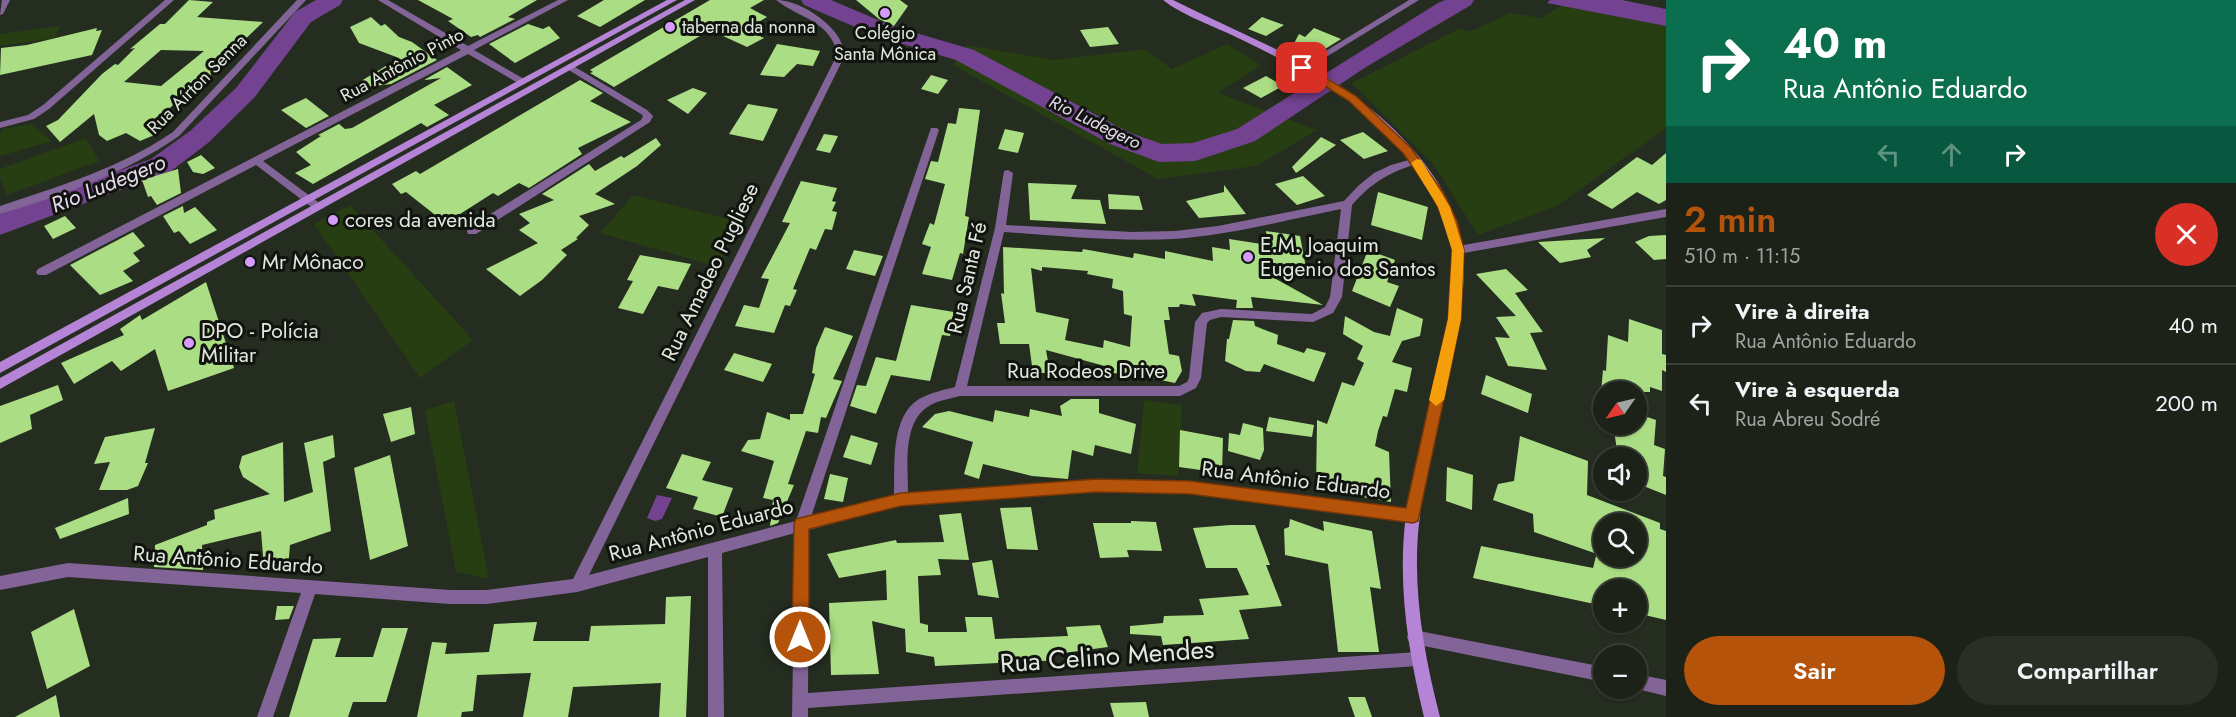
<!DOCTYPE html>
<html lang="pt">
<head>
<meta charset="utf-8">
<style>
	:root { --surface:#1c2218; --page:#292f25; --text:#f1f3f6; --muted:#a0a4a2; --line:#3a3f37; --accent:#b45309 }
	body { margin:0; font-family:Jost,sans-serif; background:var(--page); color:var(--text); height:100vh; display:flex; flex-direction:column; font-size:22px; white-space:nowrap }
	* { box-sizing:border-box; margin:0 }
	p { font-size:20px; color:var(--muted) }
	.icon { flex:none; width:33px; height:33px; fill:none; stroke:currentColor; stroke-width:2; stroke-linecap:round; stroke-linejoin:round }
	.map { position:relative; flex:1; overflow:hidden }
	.side { display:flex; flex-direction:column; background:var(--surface); width:570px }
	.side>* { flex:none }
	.hud { background:#0b6e4f; color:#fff; overflow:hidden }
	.needle { width:39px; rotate:236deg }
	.fabs { position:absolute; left:1593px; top:381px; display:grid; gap:12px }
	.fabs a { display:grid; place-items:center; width:54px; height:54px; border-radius:50%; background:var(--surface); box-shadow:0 2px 4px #0004,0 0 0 2px var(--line); font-size:30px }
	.pin { position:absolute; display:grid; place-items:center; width:51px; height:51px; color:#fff; margin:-26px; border-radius:12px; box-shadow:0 3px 9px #0006 }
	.me { position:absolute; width:66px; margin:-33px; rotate:0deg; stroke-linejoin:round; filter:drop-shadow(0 0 4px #0008) }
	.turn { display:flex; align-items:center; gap:21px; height:126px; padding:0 18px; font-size:27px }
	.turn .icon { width:78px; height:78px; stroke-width:2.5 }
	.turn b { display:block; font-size:42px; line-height:51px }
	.lanes { display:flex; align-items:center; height:57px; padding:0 18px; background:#0003; justify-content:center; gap:30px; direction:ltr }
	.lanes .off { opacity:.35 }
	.round { display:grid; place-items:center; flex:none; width:63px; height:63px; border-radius:32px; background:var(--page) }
	.overview { display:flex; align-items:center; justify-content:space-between; height:102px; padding:0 18px }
	h1 { font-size:36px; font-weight:600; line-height:45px; color:var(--accent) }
	.button { display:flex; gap:12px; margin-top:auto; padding:12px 18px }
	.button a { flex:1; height:69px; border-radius:36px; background:var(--accent); color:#fff; font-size:24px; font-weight:600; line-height:69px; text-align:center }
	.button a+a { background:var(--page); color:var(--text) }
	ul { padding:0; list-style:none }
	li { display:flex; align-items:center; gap:18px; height:78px; padding:0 18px; border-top:2px solid var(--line) }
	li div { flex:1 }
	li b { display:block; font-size:22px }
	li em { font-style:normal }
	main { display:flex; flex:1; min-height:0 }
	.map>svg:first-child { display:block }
	.green { fill:#273e13 }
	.water { fill:#734290 }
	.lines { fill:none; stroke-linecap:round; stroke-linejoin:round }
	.river { fill:#734290; fill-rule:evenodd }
	.building { fill:#abde84; fill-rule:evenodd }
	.street { fill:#836498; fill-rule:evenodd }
	.secondary { fill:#b684d6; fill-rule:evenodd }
	.route { fill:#b45309; stroke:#753606; stroke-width:1.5 }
	.slow { fill:#f59e0b }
	.poi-dot { fill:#d59bfa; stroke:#11140e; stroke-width:2 }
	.labels { text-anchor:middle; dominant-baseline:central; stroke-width:6; stroke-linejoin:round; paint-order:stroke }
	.far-poi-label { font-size:18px; fill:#e2e7df; stroke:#11140e; text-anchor:start }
	.far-street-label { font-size:18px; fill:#e2e7df; stroke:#11140e }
	.far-water-label { font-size:18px; font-style:italic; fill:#e7daf0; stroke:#11140e }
	.poi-label { font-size:21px; fill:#e2e7df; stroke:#11140e; text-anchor:start }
	.street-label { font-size:21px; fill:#e2e7df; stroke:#11140e }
	.water-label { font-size:22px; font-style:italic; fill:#e7daf0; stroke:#11140e }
	.near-street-label { font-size:26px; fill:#e2e7df; stroke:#11140e }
</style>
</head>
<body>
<main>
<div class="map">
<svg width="1666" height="717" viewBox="0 0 1666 717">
	<rect width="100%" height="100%" fill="#252d20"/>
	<path class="green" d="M1561,5L1666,26V128L1557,206L1478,235L1433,164L1352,83L1461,28L1469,32L1510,13L1542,18Z
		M60,26L55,38L0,46V34Z
		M1227,44L1261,65L1218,93L1317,130L1256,166L1158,179L953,65L966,45L1054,60L1145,49L1172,69Z
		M32,124L52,141L0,156V134L3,129Z
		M86,138L99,161L7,195L0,177V169Z
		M633,195L740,222L719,267L600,233Z
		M350,205L473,340L420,378L314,224Z
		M1144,400L1182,405L1178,476L1137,473Z
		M454,401L489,579L456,572L425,410Z"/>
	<path class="water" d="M1550,0H1622L1666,9V26L1547,3Z
		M657,495L672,498L662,519L655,521L647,518Z"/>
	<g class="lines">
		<path class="river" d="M316,0H343L340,5L311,22L254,98L208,143L171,171L0,235V214L151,159L190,131L236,88L295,12Z
			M801,0H831L892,26L974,50L1128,132L1162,144L1193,143L1237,129L1438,3L1445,0H1474L1471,5L1366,67L1255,141L1195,161L1159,162L1110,144L956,60L876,36L804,5Z"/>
	</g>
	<path class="building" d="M189,0L213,2L197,17L263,22L233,51L227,50L204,85L193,86L152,125L159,131L152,136L140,141L126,133L107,141L99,135L94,114L60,142L46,126L58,120L102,74L115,64L118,65L135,48L130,49L160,24H165ZM161,50L204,51L161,86L124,82Z
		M418,0H537L508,17L515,19L480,37L478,35L471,37L448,21L453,19Z
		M604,0H645L600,27L577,16Z
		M710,0H764L750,8L767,17L746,30L764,38L747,47L710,30L614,87L590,73L593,72L590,70Z
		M856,0H900L908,6L894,26L879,19Z
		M371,17L381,26L385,24L399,37L412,42L437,60L391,84L348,89L399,58L359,43L350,27Z
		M1262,17L1284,25L1266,36L1248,29Z
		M528,24L543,29L549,26L560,38L515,63L489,44Z
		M1108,27L1119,44L1090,47L1080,30Z
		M97,28L96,31L102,30L92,55L0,75L1,48L27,45Z
		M1314,28L1341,39L1314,56L1292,47L1299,34L1305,37Z
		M777,44L820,51L813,66L797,64L784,77L760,75Z
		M447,67L472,85L434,105L449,115L427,127L421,123L313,184L295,173L311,165L296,152L321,136L318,135L339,124L345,129L352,128L441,78L424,80Z
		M931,75L948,80L938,94L921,89Z
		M1266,76L1283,86L1261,98L1243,88Z
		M580,80L603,93L590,101L631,122L578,148L582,154L529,188L519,183L498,196L493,193L460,214L463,218L452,225L438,228L428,217L434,214L406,192L401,194L392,184L416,171L420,174Z
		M693,88L707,93L688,114L667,100Z
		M306,98L329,116L306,128L281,110Z
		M748,104L778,109L763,141L729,134Z
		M959,108L980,110L965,216L969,217L963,254L960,253L952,280L922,274L931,247L922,244L930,223L934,225L945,184L925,179L931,161L938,162L948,123L956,124Z
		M1005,129L1024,133L1018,153L998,149Z
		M1363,132L1388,151L1364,159L1340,140Z
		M824,134L838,136L830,153L816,150Z
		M1321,137L1336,145L1296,173L1292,167Z
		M656,138L661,145L637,166L595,194L615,204L579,216L589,225L576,238L578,239L561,250L567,255L542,280L520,296L486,269L538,243L519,230L530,223L519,214L554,200L542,194L589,164L595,171L621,156L624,158Z
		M1666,153V200L1659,204L1637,192L1612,209L1587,195L1637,157L1652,165Z
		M201,155L215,168L203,174L193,172L187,162Z
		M178,169L181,193L157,205L151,196L148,197L142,180Z
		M1303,176L1325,196L1297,205L1275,184Z
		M801,181L837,188L832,201L836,202L832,211L837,212L832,230L825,229L816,250L810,248L793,289L797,290L790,306L785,305L774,333L735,326L744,305L759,308L769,279L761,278L790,223L782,222Z
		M1028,183L1077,185L1071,199L1100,200L1106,224L1030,220Z
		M1224,185L1246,214L1199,218L1186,201L1224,192Z
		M1378,192L1428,207L1422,240L1371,225Z
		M1108,194L1139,196L1143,210L1109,209Z
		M183,206L184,213L195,207L217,230L190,244L179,231L174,233L163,216Z
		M65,216L76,228L53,239L44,226Z
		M1266,231L1300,236L1307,273L1284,264L1276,279L1323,305L1251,297L1253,308H1236L1237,300L1192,294L1196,306L1180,304L1179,307H1168L1170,320H1164L1169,354L1179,356L1182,371L1175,383L1132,374L1110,373L1112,368L1046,350L1050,373H1033L1029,344H1000L997,323H1005L1001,293L1004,294L1003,247L1082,252L1083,249L1133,258L1134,253L1165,259V251L1213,261L1212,247L1230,250L1229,239L1268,245ZM1042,267L1088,271L1087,274L1113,279L1112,288L1123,291L1124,314L1132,316L1130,347L1104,340L1103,348L1065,340L1069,319L1036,312L1031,268L1042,271Z
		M133,232L145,246L133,253L140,261L123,271L133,281L100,295L70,265Z
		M1666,235V259L1654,260L1635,242L1649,236Z
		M1605,238L1587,250L1591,257L1560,263L1538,242Z
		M854,250L883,256L875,276L846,269Z
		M1368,250L1395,260L1387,282L1399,286L1390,307L1352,291Z
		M640,255L691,264L678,290L658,286L643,314L618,308L633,281L627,280Z
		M1506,269L1528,290L1515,293L1543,332L1530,333L1547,370L1508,366L1495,337L1510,338L1496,317L1516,316L1476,274Z
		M206,282L234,368L168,391L155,349L121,371L112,361L74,384L61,363L124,335L120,329L140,315L142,320Z
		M911,305L954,312L950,336L942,335L930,381L891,375L876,414L850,406L857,385L866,386L876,357L896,361Z
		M1397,308L1423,319L1420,336L1402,341L1392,362L1412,368L1407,392L1395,389L1387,417L1383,416L1378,431L1375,446L1389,452L1391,502L1316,489L1317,420L1327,424L1342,382L1354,386L1364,363L1357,359L1363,346L1343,334L1345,316L1374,332L1390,336Z
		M1629,319L1662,330V354L1666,355V372L1662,370V391L1650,387V392H1601L1603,370L1606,371L1608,335L1628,342Z
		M1233,320L1254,321L1255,326L1278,335L1277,344L1304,353L1307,348L1326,353L1314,382L1264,364L1260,372L1246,371L1225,361L1227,339H1229Z
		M825,327L853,336L833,379L842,381L826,418L821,417L818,433L806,431L788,484L794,485L778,523L770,526L773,500L763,498L774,461L741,451L748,440L760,439L767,412L790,420V414H803L815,374L812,373L816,348Z
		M734,353L772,364L763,382L724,370Z
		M1486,375L1532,394L1528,413L1481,394Z
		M58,385L63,400L30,415L32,429L0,443V406Z
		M1071,399H1099V413L1136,424L1131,454L1095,445L1093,456L1072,450L1068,479L1032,476L983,464L979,479L964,474L973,442L922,427L935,414L949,411L993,422L995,410L1029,417L1030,409L1062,416L1060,406Z
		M411,407L415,434L391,442L383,414Z
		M1636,413L1656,420L1654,445L1665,449L1663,476L1666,477V495L1636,483V458L1617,450L1613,424H1636Z
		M1269,417L1314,425L1312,437L1266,431Z
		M1243,423L1263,428L1264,450L1260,460L1228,451L1229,433L1240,435Z
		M155,428L145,463H148L138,486L127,490H99L110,462L94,464L105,437Z
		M1180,430L1223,438L1222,473L1179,467Z
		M333,435L335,457L323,462L331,531L290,545L288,568H264L261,531L202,545L203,570L154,567L155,545L207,525V522L215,519L214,510L270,494L243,477L239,467L242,456L283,442L284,502L313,492L304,443Z
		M851,435L878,443L871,465L843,457Z
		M1520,436L1588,461L1587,495L1660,523V529L1666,531V620L1636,613V590H1604V606L1473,578L1481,546L1593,568L1596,556H1636V524H1603V556L1534,532L1533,514L1493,500L1498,484L1514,481Z
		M682,454L711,462L702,480L733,488L722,517L693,509L698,497L666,488Z
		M390,455L408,546L370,560L354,468Z
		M1447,467L1473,475L1472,510L1446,501Z
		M830,474L848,478L843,502L824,499Z
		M128,498L129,514L60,539L55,528Z
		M1031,507L1038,550L1007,549L1000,508Z
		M961,513L969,560L938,559L941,575L918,576L920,623L928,625V632H967L965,617H992L995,639L1068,636L1066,627L1100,625L1108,647L1049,655L1050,661L998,660V663L935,666L934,657L906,652L905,629L872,621L879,674L831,675L829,603L887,600L886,570L839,578L827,554L896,540L897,543L944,542L939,515Z
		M1290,519L1324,531L1323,521L1372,531L1381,589L1370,587L1379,652H1338L1328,564L1285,555L1284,529L1289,527Z
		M1131,521L1156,522L1162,551L1127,550L1129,557L1100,558L1093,523H1131Z
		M1230,525H1255L1270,565H1266L1282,606L1239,610L1249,639L1163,645L1161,636L1130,634V626L1163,623L1164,616L1204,615L1199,599L1249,595L1237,568H1206L1193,528Z
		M992,560L999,598L978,595L972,563Z
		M691,596L686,717H659L661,683L573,687L568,717H523L531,673L477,675L473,711L462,712L461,717H417L432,642L447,643L445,654L489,652L494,624L537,622L533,641H589L591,626L665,624L666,597Z
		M277,606H294L289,619L275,620Z
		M74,609L90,666L47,689L31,632Z
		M382,628H408L386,702H353L348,717H289L313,639L341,638L335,657H373Z
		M56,695L60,717H15Z
		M1348,697H1365L1372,717H1355Z
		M1146,702L1149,717H1114L1110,703Z"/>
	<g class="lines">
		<path class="street" d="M2,0H10L3,14L0,15Z
			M165,0H174L49,109L34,119L0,128V122L28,115L43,105Z
			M297,0H306L179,136C126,173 63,195 0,214V206C60,186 120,168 173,132Z
			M378,0H388L468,46L558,0H568L474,50L524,79V83H518L468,54L263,161L322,205L323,207L322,209H314L256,165L46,275H38L36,272L38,269L461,50Z
			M776,0C802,0 843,28 845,55L589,575L796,521L931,128H937L939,130L811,517L894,495C895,465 890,417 919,399C930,393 943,390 955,387L995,228L1004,171L1008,170L1013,173L1006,225L1131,232L1175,231L1218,226L1344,201L1358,186L1374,173L1391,165L1416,158L1420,159V163C1391,171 1371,183 1352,205L1342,297L1333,313L1313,322L1221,317L1210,320L1207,323L1201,378L1196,388L1180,396H960C950,399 938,400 929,406C902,422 908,466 908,493L1097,479L1190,481L1413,510L1418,512L1420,516L1418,520L1413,522L1190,493L1097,491L901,505L809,530L808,693L1417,652L1422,654L1425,659L1422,664L1417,666L808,708V717H792L795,533L722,553L724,717H708V557L577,592L487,604H450L315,594L273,717H257L301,593L68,577L0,590V576L68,563L450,590H487L573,579L837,55C833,22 797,17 776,0ZM1341,209L1330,297L1325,307L1312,314L1221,309L1202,313L1195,322L1189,378L1187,382L1179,386H967L1004,232C1061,236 1117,242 1174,239C1231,235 1286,220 1341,209Z
			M1409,0H1419L1305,70L1302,71L1298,68Z
			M570,64L647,110L653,116L650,122L476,234H468L467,231L468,228L641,120L643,116L641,114L567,69V65Z
			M1666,209V217L1458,254L1453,250L1458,246Z
			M1414,630L1604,667V682L1414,644L1409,642L1407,637L1409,632Z
			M1636,674L1666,680V696L1633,688H1636Z"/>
		<path class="secondary" d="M667,0H677L0,373V362Z
			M685,0H695L0,389V378Z
			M1163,0H1173C1234,31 1299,55 1354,96C1398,128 1444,176 1459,229C1466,252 1464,278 1462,301C1455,374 1429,443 1420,515C1411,583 1423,651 1440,717H1424C1408,651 1397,583 1406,515C1416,443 1443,374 1451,301C1453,278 1455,252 1449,229C1438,190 1409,156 1381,128C1339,88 1288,62 1236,37C1215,27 1180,14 1163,0Z"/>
	</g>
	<path class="route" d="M1299,66H1306L1356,96L1411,148L1443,192L1457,221L1464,250L1461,319L1418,521L1413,523L1190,494L1097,492L901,506L809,529V637L806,643L800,645L794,643L792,637L794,524L796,519L901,493L1097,479L1190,481L1406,508L1448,319L1452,250L1444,221L1431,193L1403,153L1349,101L1299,70Z"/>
	<path class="slow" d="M1417,159L1421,160L1450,207L1464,250L1461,319L1444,400L1436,406L1429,400L1448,319L1452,250L1438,207L1411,163Z"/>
	<g class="poi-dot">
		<circle cx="885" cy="13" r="6"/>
		<circle cx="670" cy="27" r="6"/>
		<circle cx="333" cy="220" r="6"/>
		<circle cx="1248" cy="257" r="6"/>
		<circle cx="250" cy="262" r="6"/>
		<circle cx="189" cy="343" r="6"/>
	</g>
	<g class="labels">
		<g class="far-poi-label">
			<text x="682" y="27">taberna da nonna</text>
			<text x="885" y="33" text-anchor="middle">Colégio<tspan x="885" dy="21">Santa Mônica</tspan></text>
		</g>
		<g class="far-street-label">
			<text transform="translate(402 65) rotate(-28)">Rua Antônio Pinto</text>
			<text transform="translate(197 84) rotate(-45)">Rua Aírton Senna</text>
		</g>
		<g class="far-water-label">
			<text transform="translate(1095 122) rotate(26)">Rio Ludegero</text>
		</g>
		<g class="poi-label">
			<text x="345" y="220">cores da avenida</text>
			<text x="1260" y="245">E.M. Joaquim<tspan x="1260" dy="24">Eugenio dos Santos</tspan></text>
			<text x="262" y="262">Mr Mônaco</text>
			<text x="201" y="331">DPO - Polícia<tspan x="201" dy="24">Militar</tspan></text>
		</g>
		<g class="street-label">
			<text transform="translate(710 272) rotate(-64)">Rua Amadeo Pugliese</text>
			<text transform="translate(967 278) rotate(-77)">Rua Santa Fé</text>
			<text x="1086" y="371">Rua Rodeos Drive</text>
			<text transform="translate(1296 480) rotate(7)">Rua Antônio Eduardo</text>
			<text transform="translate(701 530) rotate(-15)">Rua Antônio Eduardo</text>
			<text transform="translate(228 560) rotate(4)">Rua Antônio Eduardo</text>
		</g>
		<g class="water-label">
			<text transform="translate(108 183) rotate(-22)">Rio Ludegero</text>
		</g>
		<g class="near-street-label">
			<text transform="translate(1107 656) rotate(-4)">Rua Celino Mendes</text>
		</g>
	</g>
</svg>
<div class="fabs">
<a><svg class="needle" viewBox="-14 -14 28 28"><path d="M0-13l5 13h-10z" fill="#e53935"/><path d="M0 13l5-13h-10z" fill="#a0a4a2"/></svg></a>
<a><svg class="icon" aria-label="sound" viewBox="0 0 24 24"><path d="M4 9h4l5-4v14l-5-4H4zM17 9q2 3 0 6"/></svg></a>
<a><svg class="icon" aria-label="search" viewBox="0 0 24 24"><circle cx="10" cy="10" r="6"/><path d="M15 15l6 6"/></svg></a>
<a>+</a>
<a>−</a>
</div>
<div class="pin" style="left:1302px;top:68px;background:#d93025"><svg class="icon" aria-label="arrive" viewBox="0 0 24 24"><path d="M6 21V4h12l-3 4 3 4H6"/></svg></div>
<svg class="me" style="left:800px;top:637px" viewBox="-20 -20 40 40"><circle r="17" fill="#b45309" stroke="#fff" stroke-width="3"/><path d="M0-11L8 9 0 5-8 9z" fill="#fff"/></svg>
</div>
<section class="side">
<div class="hud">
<div class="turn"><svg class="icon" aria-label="right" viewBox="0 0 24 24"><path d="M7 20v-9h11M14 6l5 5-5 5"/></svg><div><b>40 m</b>Rua Antônio Eduardo</div></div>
<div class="lanes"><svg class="icon off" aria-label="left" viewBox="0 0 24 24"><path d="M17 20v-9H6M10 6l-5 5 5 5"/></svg><svg class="icon off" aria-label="ahead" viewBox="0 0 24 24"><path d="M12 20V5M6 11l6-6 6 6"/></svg><svg class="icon" aria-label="right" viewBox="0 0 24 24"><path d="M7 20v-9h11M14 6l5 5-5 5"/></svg></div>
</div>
<div class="overview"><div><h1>2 min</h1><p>510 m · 11:15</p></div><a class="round" style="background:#d93025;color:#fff"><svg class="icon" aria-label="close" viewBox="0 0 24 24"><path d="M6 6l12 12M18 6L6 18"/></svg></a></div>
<ul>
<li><svg class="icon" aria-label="right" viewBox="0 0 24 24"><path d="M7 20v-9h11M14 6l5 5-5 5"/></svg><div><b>Vire à direita</b><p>Rua Antônio Eduardo</p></div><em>40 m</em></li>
<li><svg class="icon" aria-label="left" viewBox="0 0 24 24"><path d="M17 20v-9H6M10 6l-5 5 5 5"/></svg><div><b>Vire à esquerda</b><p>Rua Abreu Sodré</p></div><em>200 m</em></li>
</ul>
<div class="button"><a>Sair</a><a>Compartilhar</a></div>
</section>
</main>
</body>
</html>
